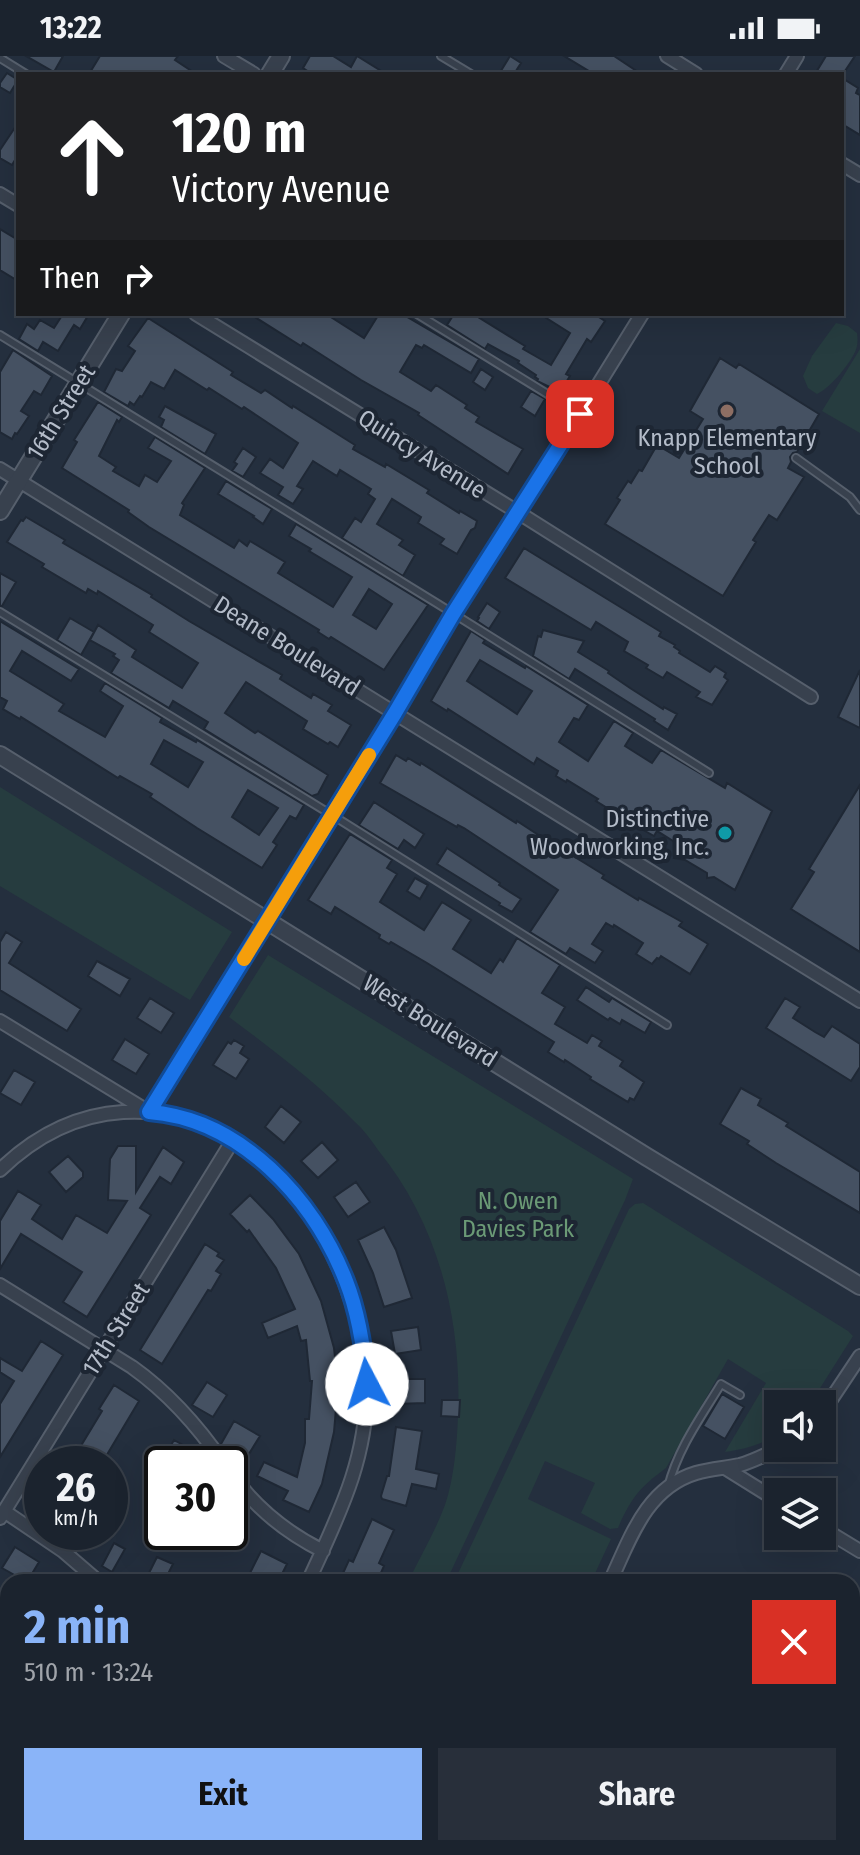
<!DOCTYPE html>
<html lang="en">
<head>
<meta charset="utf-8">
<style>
	:root { --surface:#1b232e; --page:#282f3a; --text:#f1f3f6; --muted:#a0a4aa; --line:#39404a; --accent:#8ab4f8 }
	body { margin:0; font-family:"Fira Sans Condensed",sans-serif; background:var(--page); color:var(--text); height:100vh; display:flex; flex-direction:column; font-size:30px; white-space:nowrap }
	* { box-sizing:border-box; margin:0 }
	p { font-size:26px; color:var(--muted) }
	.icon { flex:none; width:44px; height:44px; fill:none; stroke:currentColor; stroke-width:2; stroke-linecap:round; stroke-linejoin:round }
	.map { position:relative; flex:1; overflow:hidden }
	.details { position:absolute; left:0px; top:1518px; width:860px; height:282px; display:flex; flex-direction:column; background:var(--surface); border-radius:24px 24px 0 0; box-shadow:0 8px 32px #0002,0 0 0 2px var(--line) }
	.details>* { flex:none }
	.hud { position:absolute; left:16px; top:16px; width:828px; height:244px; border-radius:0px; box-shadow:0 8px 32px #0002,0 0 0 2px var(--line); background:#202124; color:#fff; overflow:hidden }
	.fabs { position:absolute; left:764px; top:1334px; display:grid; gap:16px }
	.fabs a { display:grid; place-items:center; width:72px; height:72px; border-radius:0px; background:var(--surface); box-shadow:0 8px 32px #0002,0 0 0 2px var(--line); font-size:40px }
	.speed { position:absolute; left:24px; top:1390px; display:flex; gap:16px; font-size:40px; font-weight:700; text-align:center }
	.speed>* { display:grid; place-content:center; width:104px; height:104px; border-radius:50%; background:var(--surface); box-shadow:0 8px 32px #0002,0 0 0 2px var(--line); line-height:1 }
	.speed small { font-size:20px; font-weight:400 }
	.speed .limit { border:4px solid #111; border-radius:12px; background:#fff; color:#111 }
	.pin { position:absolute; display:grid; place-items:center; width:68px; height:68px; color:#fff; margin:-34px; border-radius:16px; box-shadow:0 4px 12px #0006 }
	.me { position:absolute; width:88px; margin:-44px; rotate:355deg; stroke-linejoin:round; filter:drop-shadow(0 0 6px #0008) }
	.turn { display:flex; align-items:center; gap:28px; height:168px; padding:0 24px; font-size:36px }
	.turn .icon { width:104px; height:104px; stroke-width:2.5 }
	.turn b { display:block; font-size:56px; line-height:68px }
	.then { display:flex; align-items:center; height:76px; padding:0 24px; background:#0003; gap:16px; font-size:30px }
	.round { display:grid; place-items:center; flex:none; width:84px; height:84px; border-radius:0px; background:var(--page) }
	.overview { display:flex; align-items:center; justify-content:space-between; height:136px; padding:0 24px }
	h1 { font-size:48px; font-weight:700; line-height:60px; color:var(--accent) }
	.primary-button { display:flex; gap:16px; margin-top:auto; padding:16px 24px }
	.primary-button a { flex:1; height:92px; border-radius:0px; background:var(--accent); color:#111; font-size:32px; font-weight:700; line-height:92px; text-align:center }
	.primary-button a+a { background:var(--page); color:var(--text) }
	.status { display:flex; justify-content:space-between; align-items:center; height:56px; padding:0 40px; background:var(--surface); direction:ltr }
	.status svg { height:22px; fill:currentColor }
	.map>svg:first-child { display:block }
	.green { fill:#263c3f }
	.building { fill:#455162; stroke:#1f2835; stroke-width:2; fill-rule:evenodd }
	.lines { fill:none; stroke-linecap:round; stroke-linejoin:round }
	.service-casing { stroke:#565f6c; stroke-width:10 }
	.minor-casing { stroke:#565f6c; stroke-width:16 }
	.tertiary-casing { stroke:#565f6c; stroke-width:20 }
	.service { stroke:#38414e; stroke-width:6 }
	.minor { stroke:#38414e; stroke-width:12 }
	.tertiary { stroke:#38414e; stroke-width:16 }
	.route-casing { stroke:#114b97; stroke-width:20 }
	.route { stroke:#1a73e8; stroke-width:14 }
	.slow { stroke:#f59e0b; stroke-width:14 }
	.education-dot { fill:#8d6e63; stroke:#1d2633; stroke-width:3 }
	.culture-dot { fill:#0f9aa8; stroke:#1d2633; stroke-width:3 }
	.labels { text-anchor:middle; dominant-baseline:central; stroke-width:8; stroke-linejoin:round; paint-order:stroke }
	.street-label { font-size:24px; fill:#b4bcc9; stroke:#1d2633 }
	.poi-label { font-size:24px; fill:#b4bcc9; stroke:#1d2633 }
	.park-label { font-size:24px; fill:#6b9a76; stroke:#1d2633 }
</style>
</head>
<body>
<div class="status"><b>13:22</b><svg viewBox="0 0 49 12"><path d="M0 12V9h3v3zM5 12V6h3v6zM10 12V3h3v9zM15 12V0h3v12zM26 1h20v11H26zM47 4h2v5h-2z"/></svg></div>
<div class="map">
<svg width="860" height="1799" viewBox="0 0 860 1799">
	<rect width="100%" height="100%" fill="#242f3e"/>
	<path class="green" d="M836,267L848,270L857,277C858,284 858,291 854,298C848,310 829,333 817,338L808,332L803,320L812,300Z
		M860,293V377L822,355Z
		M0,731L232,876L190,944L0,830Z
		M268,899L633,1123L625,1144L446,1526H408C420,1501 435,1476 445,1449C454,1423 457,1387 458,1360C462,1264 439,1169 378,1094C371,1084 364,1074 355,1066C317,1027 273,994 229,961Z
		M643,1147L848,1275L853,1280L810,1348H778V1377C762,1389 744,1393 725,1396L766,1327L728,1303L666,1412C640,1431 631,1442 618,1472L610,1473L581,1457L595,1427L545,1405L528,1443L611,1483L591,1526H454L629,1153L635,1148Z
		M330,1792H466L463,1799H326Z"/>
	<path class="building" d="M26,0H63L54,16Z
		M100,0H178L175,4L196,18H89Z
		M310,0H333L351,11L357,0L386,18H312L303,12Z
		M510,0L521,7L514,18H499Z
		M564,0H614L641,18H594Z
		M826,0H855L843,18H815Z
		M7,17L18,24L10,37L0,31V27Z
		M842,22L858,32L856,37L860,39V79L842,68Z
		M18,67V99L12,109L0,102V94Z
		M0,173L18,184V225L0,214Z
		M56,258H89L80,273L74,269L58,295L43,286L38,295L19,283L27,268L34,273L40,264L54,272L61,261Z
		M250,258H326L364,282L379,258H402L479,303L471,317L424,289L422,292L416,289L400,316L431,335L436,329L467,349L465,352L479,361L476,366L523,393L508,418L418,359L419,357L361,324L303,287L301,290Z
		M454,258H473L525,290L523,293L551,309L570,277L540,258H594L605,265L591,286L587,283L566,318L570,320L560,336L537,325L538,323L535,321L536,319L518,307L519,305L488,288L485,293L447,269Z
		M148,262L233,316L231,319L261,337L265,334L292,352L293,350L355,389L353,393L385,411L386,408L429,434L427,437L459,457L460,455L477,465L475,472L471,474L457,498L440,488L444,483L418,467L421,461L392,443L377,468L403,484L399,489L415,499L403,520L342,482L355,462L361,466L375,443L368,438L371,433L340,414L337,420L313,405L297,430L303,433L293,448L278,439L283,431L260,417L270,403L283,412L298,387L244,351L242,353L209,332L207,334L175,314L164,333L151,326L142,341L140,340L134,349L130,346L128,350L104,336L116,313L122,315L135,295L128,290Z
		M13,294L52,320L41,339L34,335L21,355L29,360L17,378L15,377L12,383L0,376V316Z
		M720,302L736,312L739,308L819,358L797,396L793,397L790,401L791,406L788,412L804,421L777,464L769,459L753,484L756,486L723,540L605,468L620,444L617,442L628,425L631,427L639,414L642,415L657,389L679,402L703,363L690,355Z
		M481,313L493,321L485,334L473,326Z
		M531,335L545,343L535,360L521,351Z
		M98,346L122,361L119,366L117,364L99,400L116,411L113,415L139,430L145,419L157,426L171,405L148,392L155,381L205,412L182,447L184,449L180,459L234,492L239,484L247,490L250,485L285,506L278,517L333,551L352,521L309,495L311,493L289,480L296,468L428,549L384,614L331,581L329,583L318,576L319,574L149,471L128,456L129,454L62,412L77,386L74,384ZM369,533L392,548L376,573L353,559Z
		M165,350L216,378L205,398L161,371L164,364L159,361Z
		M243,392L256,401L243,421L232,415L237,408L234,406Z
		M226,425L272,453L263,468L253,461L254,460L218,438Z
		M26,461L65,484L63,487L152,539L151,541L189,565L282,619L280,623L311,642L313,638L332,649L328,655L351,669L338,691L330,686L328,688L303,673L307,665L246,626L225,657L255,677L258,675L328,719L318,738L312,740L204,673L208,666L173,645L169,652L111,617L119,604L113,600L115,598L90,584L98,569L136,594L132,601L182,632L198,607L149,576L153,569L98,535L97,538L88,533L86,537L42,511L44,508L7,486L21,464L23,465Z
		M524,492L661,576L659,580L675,589L674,591L680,595L679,597L710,616L715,610L726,617L724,621L728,624L712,649L696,641L700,636L667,616L663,622L646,612L648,609L624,595L628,586L596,566L591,574L505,522Z
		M0,517L16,526L2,550H0Z
		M487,547L500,556L489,573L477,565L479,562L478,561Z
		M70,562L94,576L81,599L57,584Z
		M0,565L79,613L71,625L22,595L10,615L64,648L59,655L105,681L123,650L100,635L105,627L162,662L160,666L196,686L197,684L304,749L296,763L290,760L273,786L277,789L262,812L197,772L150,741L152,738L120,720L118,722L21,661L20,663L3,653L7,645L0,641ZM164,684L203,706L188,731L151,708ZM248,734L278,752L259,779L232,761Z
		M543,574L584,585L578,596L609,615L608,617L630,632L663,653L664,651L677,658L668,674L654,665L655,663L575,613L569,623L533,600L538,580L541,581Z
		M471,575L485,584L483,587L525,612L526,610L588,649L579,664L574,662L559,686L588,705L614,665L633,677L625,690L652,707L661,694L725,732L727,727L772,755L735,834L714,821L707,822V817L685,804L674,802L681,790L657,775L654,780L638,771L596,745L598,743L567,724L566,726L556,720L558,715L537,702L534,708L448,653L447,655L431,645ZM480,604L532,635L517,658L467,625Z
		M860,614V672L838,661Z
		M396,699L406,705L408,702L420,709L421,707L516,767L517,765L572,801L573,800L583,806L604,819L602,822L638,844L639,842L682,866L679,870L708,888L690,918L661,900L659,903L657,902L652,908L636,898L643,887L614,869L613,871L606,867L592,888L603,895L595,907L570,892L566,898L530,876L558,834L464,772L458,769L457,771L380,727Z
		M860,729V896L791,853L814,816L809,813Z
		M374,746L424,778L415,792L404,784L398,793L359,769Z
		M350,778L392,804L387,812L397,818L380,846L424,874L442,846L471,864L453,893L491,917L500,903L503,906L517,882L560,909L542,937L565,951L555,968L587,987L592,979L602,985L599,990L623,1005L620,1010L644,1026L634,1044L630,1042L628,1046L590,1023L591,1021L565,1004L564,1006L548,996L554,986L427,907L391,886L389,888L379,882L380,879L335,851L331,858L308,844Z
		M447,792L500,827L499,829L521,843L512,856L499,849L500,847L437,808Z
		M415,822L428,829L420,843L407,835Z
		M6,876L22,886L9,907L81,953L67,975L0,934V886Z
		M97,905L130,923L120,940L88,920Z
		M586,931L609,946L612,942L651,966L645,977L622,964L620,968L610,962L608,964L577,944Z
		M150,942L174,957L161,977L137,962Z
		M785,942L800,951L793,962L815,976L824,981L832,970L860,988V1011L851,1025L766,972Z
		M125,983L149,998L136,1018L112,1004Z
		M234,984L244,990L240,997L249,1003L236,1023L213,1009L228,986L231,988Z
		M14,1014L35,1026L21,1049L0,1037Z
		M741,1032L761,1043L758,1049L788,1067L786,1070L860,1116V1157L776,1107L747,1088L749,1085L720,1068Z
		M281,1050L301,1066L284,1087L265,1071Z
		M322,1086L338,1104L318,1122L301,1105Z
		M118,1090H136V1136L163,1091L184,1106L171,1128L160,1121L140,1152L151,1159L87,1261L63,1246L82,1216L21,1178L0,1213V1165L18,1135L41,1149L32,1163L62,1183L76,1159L107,1177L127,1145L108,1144L110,1103Z
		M68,1100L83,1116V1121L66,1136L49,1116Z
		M356,1126L370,1146L348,1161L334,1141Z
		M250,1139L273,1163L299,1198L321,1245L334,1292L338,1329L334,1376L322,1428L309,1456L283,1444L288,1435L257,1420L264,1406L297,1421L305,1387V1363H309L312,1325H310L306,1284L301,1285L297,1270L268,1282L262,1267L295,1253L276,1212L249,1174L247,1176L230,1158Z
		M384,1171L396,1194L412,1242L384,1251L373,1217L358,1184Z
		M205,1188L219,1197L217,1200L224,1204L216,1215L221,1218L211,1235L208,1234L162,1308L140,1294Z
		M418,1271L421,1294L395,1298L391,1275Z
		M41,1285L63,1299L0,1401V1348L14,1325L0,1316V1302L22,1315Z
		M396,1323H425V1347L396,1348Z
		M207,1326L227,1339L213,1361L192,1349Z
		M114,1329L139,1345L102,1407L79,1393L102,1355L99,1353Z
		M722,1338L744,1351L725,1383L703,1370Z
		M442,1344H460L459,1361L441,1360Z
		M234,1365L260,1380L244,1406L226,1395L221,1388Z
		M396,1371L422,1375L416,1413L439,1418L436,1433L412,1428L406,1450L382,1443L381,1440L387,1420H389Z
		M174,1384L197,1397L191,1408H160Z
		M372,1463L394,1474L379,1507L384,1510L377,1526H339L349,1504L353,1506Z
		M114,1487L125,1493L112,1516L102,1510Z
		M15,1491L39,1506L27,1526L2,1512Z
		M261,1495L287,1508L278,1526H270L250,1517Z
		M157,1501L173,1508L165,1524L149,1517Z"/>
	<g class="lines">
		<g class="service-casing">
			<path id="service" d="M441,0L471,18
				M0,2L26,18
				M417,258L580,358
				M0,279L438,548L709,717
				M796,402L850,441L860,454
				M0,556L332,759L667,969
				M668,1431C678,1392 701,1361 721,1328L740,1339"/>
		</g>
		<g class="minor-casing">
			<path id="minor" d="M224,0L254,18
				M667,0L696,18
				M786,18L797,0
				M842,108L860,119
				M0,138L18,149
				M196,258L519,457L811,641
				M0,413L860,945
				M0,965L149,1056L395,657L453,558L519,457L642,258
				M0,1114C34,1081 76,1059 123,1056C265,1048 360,1198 366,1325C370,1398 338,1461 308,1526
				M0,1229L132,1311C170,1338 198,1370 224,1408
				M822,1357L860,1300
				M725,1412L778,1445
				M230,1416C254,1451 285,1476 323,1495
				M4,1455L63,1495L99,1526
				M0,1462L233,1084
				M822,1472L860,1495
				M610,1526C630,1483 646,1432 696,1417C710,1413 725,1412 740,1409C754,1405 767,1398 780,1392
				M0,1699L8,1704
				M852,1754L860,1759
				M180,1799L183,1792
				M481,1799L485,1792"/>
		</g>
		<g class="tertiary-casing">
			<path id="tertiary" d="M270,18L281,0
				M0,455L121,258
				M0,699L647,1101L860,1230"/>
		</g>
		<use href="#service" class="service"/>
		<use href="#minor" class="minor"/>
		<use href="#tertiary" class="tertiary"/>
	</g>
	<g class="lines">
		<g class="route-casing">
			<path id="route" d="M367,1328C364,1292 359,1258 346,1225C314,1143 241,1063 149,1056L395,657L453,558L580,358"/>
		</g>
		<use href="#route" class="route"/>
		<path class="slow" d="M244,903L369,699"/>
	</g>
	<circle class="education-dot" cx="727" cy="355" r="8"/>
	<circle class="culture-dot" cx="725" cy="777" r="8"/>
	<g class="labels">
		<g class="street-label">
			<text transform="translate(61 356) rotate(-58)">16th Street</text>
			<text transform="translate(422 398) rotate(32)">Quincy Avenue</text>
			<text transform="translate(287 590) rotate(32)">Deane Boulevard</text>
			<text transform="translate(430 965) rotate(32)">West Boulevard</text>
			<text transform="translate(116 1273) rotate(-58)">17th Street</text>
		</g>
		<g class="poi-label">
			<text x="727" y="382">Knapp Elementary<tspan x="727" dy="28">School</tspan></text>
			<text x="709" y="763" text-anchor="end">Distinctive<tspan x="709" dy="28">Woodworking, Inc.</tspan></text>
		</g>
		<g class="park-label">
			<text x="518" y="1145">N. Owen<tspan x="518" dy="28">Davies Park</tspan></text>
		</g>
	</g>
</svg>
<div class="fabs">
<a><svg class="icon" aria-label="sound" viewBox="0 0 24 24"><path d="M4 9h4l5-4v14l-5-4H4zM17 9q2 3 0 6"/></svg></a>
<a><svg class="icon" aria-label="layers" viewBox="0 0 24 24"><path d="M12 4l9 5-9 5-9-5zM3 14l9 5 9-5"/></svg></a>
</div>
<div class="speed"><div>26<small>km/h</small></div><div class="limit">30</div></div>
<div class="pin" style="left:580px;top:358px;background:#d93025"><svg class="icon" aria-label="arrive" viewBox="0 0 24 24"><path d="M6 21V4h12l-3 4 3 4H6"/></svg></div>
<svg class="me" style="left:367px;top:1328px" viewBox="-20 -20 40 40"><circle r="19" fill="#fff"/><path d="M0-13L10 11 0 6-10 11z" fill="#1a73e8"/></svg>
<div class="hud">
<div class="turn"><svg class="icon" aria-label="ahead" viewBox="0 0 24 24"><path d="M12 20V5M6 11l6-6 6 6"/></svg><div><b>120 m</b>Victory Avenue</div></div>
<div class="then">Then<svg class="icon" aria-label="right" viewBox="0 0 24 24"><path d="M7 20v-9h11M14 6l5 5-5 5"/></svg></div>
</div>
<section class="details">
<div class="overview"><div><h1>2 min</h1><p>510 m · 13:24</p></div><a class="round" style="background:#d93025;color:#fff"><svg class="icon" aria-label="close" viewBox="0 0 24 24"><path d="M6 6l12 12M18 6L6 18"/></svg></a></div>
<div class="primary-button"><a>Exit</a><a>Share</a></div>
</section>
</div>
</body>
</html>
